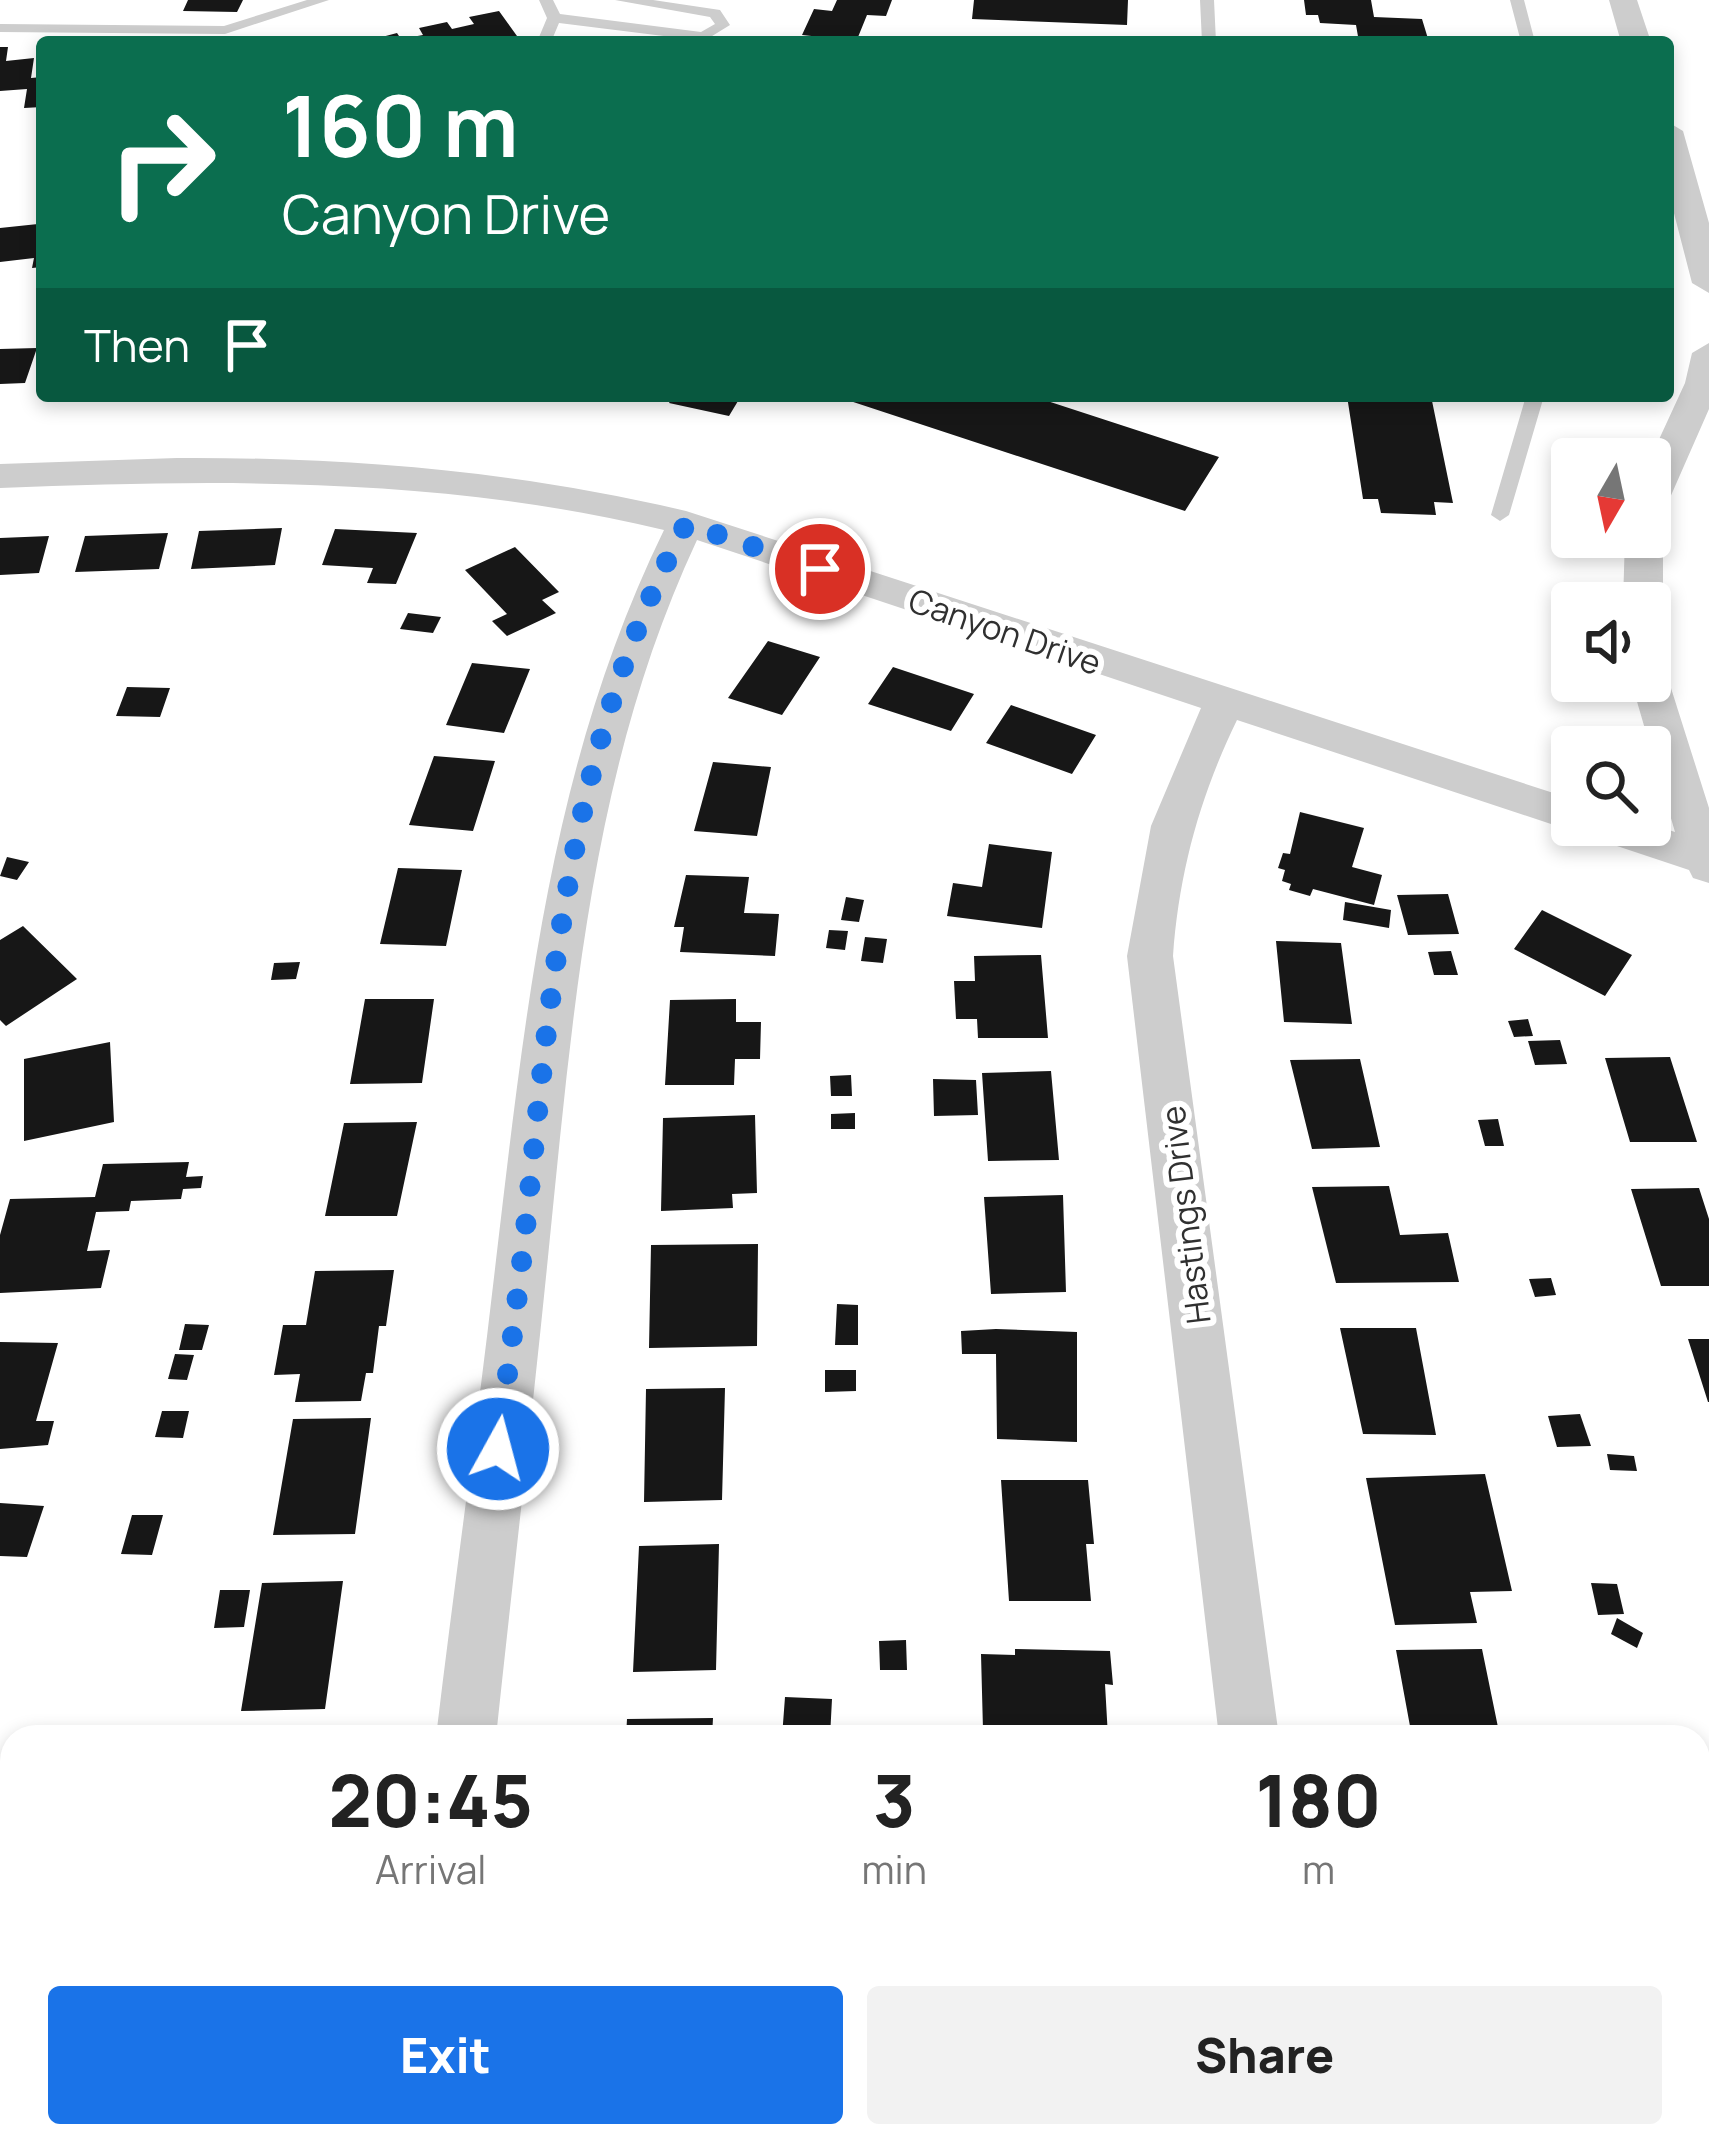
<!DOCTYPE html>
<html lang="en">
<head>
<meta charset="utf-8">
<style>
	:root { --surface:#fff; --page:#f2f2f2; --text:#222; --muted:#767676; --accent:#1a73e8 }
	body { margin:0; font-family:Manrope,sans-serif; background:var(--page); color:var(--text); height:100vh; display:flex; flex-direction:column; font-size:45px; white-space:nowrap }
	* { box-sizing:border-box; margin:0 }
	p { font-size:39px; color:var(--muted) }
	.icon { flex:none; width:66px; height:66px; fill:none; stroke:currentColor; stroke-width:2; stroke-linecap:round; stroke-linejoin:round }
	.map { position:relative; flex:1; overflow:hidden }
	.details { position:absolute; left:0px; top:1725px; width:1710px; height:423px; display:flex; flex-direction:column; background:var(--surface); border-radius:36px 36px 0 0; box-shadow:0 6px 18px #0003 }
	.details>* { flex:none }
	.banner { position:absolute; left:36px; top:36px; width:1638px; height:366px; border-radius:12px; box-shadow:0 6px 18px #0003; background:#0b6e4f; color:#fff; overflow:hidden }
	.needle { width:78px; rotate:189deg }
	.tools { position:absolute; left:1551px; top:438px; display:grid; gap:24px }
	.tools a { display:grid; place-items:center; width:120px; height:120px; border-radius:12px; background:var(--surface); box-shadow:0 6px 18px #0003; font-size:60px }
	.pin { position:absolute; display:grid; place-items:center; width:102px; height:102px; color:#fff; margin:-51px; border:6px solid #fff; border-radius:50%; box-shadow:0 3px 12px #0007 }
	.me { position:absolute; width:132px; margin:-66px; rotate:7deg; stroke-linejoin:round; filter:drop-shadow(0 0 9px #0008) }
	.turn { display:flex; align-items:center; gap:42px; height:252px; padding:0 48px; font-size:54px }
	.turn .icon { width:156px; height:156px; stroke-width:2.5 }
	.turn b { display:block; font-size:84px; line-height:102px }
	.then { display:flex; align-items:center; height:114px; padding:0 48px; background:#0003; gap:24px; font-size:45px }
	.eta { display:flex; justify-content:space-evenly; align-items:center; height:204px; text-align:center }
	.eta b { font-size:72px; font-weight:800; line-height:84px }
	.action { display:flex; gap:24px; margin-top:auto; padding:24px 48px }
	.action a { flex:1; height:138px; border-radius:12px; background:var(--accent); color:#fff; font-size:48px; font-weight:800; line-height:138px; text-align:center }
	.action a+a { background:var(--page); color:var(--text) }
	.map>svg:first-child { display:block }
	.building { fill:#171717 }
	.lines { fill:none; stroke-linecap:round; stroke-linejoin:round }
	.service { fill:#cdcdcd; fill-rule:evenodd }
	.minor { fill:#cdcdcd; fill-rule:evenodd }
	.route { stroke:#1a73e8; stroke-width:21; stroke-dasharray:0 37.8 }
	.labels { text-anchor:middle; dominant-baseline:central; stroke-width:12; stroke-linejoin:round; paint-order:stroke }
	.street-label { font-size:33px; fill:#303030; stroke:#fff }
</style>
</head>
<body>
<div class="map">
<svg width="1709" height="2147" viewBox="0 0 1709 2147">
	<rect width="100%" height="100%" fill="#fff"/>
	<path class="building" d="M188,0H243L237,12L183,11Z
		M837,0H892L886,16L867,15L856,42H819L821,37L802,35L814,9L832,11Z
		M974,0H1128L1127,25L972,19Z
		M1304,0H1371L1374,17L1422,19L1429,42H1359L1356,25L1320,23L1318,15H1306Z
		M499,11L517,36L492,42H363L397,33L401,39L423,35L419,28L447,22L452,29L474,24L469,17Z
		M0,47H8L6,61L34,58L31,78L42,77V107L24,108L27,89L0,91Z
		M38,224L42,267L32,268L34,258L0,262V228Z
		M37,348L25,383L0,384V349Z
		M673,396H741L729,416L669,403Z
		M835,396H1032L1219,457L1185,511Z
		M1347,396H1431L1453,503L1434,502L1436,515L1381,513L1378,499H1363Z
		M282,528L275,565L191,569L199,531Z
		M335,529L417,533L396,584L367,583L373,568L322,565Z
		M168,533L159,569L75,572L85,536Z
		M49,536L39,573L0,575V538Z
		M515,547L559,592L542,600L556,613L507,636L492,621L507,614L465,570Z
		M408,613L441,617L433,633L400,629Z
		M768,641L820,657L782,715L728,698Z
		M472,663L530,669L504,733L446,725Z
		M893,667L974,694L951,731L868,704Z
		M127,687L170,688L160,717L116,716Z
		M1011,705L1096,735L1072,774L986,743Z
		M434,756L495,761L473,831L409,825Z
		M713,762L771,767L757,836L694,831Z
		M1300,812L1364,828L1352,867L1382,875L1374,905L1313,889L1310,896L1289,890L1291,884L1282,881L1285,870L1278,868L1283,853L1290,854Z
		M989,844L1052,852L1042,928L947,916L953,883L982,887Z
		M7,857L29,862L17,880L0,876Z
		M398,868L462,870L446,946L380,944Z
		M686,875L749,877L744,913L779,914L775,956L680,952L684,927H674Z
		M1448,894L1459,934L1408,935L1397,895Z
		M846,897L864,900L859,922L841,920Z
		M1345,902L1391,910L1389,928L1343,920Z
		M1542,910L1632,955L1605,996L1514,949Z
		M23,926L77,979L6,1026L0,1020V940Z
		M829,930L848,931L845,950L826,948Z
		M865,937L887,939L883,963L861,961Z
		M1276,941L1341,943L1352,1024L1284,1022Z
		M1451,951L1458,975H1434L1428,952Z
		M1041,955L1048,1038H978L977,1019H956L954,981H975L974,956Z
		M300,962L296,979L271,980L274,963Z
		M365,999H434L422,1083L350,1084Z
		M736,999V1022H761L760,1059H735L734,1085H665L670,1000Z
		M1528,1019L1533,1036L1514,1037L1508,1021Z
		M1560,1040L1567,1064L1535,1065L1528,1041Z
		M110,1042L114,1122L24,1141V1059Z
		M1670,1057L1697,1142H1630L1605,1058Z
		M1360,1059L1380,1147L1312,1149L1290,1060Z
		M1051,1071L1059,1160L988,1161L982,1073Z
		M851,1075L852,1096H831L830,1076Z
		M933,1079L976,1080L978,1115L934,1116Z
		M855,1113V1129H831V1114Z
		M755,1115L757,1193L732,1194L733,1208L661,1211L663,1118Z
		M1498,1119L1504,1146H1485L1478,1120Z
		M417,1122L397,1216H325L344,1123Z
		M189,1162L186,1177L203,1176L201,1188L183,1189L181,1199L131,1201L129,1211L96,1212L87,1251L110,1250L101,1288L0,1293V1235L10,1199L95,1197L103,1164Z
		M1389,1186L1400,1235L1448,1233L1459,1282L1336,1283L1312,1187Z
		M1699,1188L1709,1219V1286H1661L1631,1189Z
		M1063,1195L1066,1292L991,1294L984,1197Z
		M758,1244L757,1346L649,1348L651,1245Z
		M394,1270L386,1326H379L373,1373H366L361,1401L295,1402L300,1374L274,1375L283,1325H306L315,1271Z
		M1551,1278L1556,1295L1535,1297L1529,1279Z
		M837,1304L858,1305V1345H835Z
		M185,1324L209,1325L202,1350H179Z
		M1340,1328H1416L1436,1435L1363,1434Z
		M996,1329L1077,1332V1442L997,1439L996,1354H962L961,1331Z
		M1688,1339H1709V1402H1708Z
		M0,1342L58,1343L36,1421H54L48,1445L0,1449Z
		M175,1354L194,1355L187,1380L168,1379Z
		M825,1370H856V1391L825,1392Z
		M725,1388L722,1500L644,1502L646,1389Z
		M162,1411H189L183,1438L155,1437Z
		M1580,1414L1591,1446L1557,1447L1548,1416Z
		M371,1418L355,1534L273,1535L293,1419Z
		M1607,1454L1634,1456L1637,1471L1610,1470Z
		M1485,1474L1512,1591L1470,1592L1477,1623L1395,1625L1366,1478Z
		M1001,1480H1088L1094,1544H1086L1091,1601H1009Z
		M0,1503L44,1506L27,1557L0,1556Z
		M132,1515H163L152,1555L121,1554Z
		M719,1544L716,1670L633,1672L639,1546Z
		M343,1581L325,1709L241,1711L262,1583Z
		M1591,1583L1617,1584L1624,1614L1598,1615Z
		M220,1590H250L244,1627L214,1628Z
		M1617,1618L1643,1633L1637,1648L1611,1634Z
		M906,1640L907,1670H880L879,1641Z
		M1015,1649L1110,1651L1113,1685L1105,1684L1108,1737H997V1731L983,1730L981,1654L1015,1655Z
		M1482,1649L1500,1737H1412L1396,1650Z
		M785,1697L832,1699L830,1737H782Z
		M713,1718L712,1737H626L627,1719Z
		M693,2136H765L769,2147H670Z
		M1042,2136H1144L1145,2147H1043Z
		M1484,2136H1582L1585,2147H1486Z"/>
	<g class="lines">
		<path class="service" d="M307,0H329L225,34L0,32V24L224,26Z
			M539,0H553L560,14L701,32L715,24L710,17L615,0H653L720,10L730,25L704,41L559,23L551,42H537L547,18Z
			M1200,0H1214L1216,42H1202Z
			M1510,0H1524L1535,42H1521Z
			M1526,396H1544L1509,515L1500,521L1491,515Z"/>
		<path class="minor" d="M1609,0H1637L1651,42H1621Z
			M1668,122L1683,131L1709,223V293L1692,283L1668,190Z
			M1709,343V409L1669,500L1650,512V459L1685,383L1692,353Z
			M177,458C350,457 517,471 686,511L1572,799V825L1650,824L1675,832L1631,681H1650V662L1664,666L1709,808V883L1693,878L1689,870L1587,836L1582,828L1557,826L1237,720C1200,796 1179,872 1173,956L1279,1737H1219L1127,956L1151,826L1201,708L697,540C591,767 573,1011 548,1257C532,1417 513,1577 496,1737H436C455,1578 478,1419 496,1260C526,1007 551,761 664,530C444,477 225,479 0,488V464Z
			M1650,526L1663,537V603L1650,614V603H1623L1625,537H1650Z
			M402,2136H470V2147H402Z
			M1268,2136H1336L1337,2147H1269Z"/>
	</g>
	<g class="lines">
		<path class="route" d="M498,1449C509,1361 521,1274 530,1186C553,960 576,727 686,524L820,569"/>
	</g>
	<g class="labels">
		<g class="street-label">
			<text transform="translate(1005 631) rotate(19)">Canyon Drive</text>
			<text transform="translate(1185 1215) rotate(-97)">Hastings Drive</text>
		</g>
	</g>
</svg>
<div class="tools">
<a><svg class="needle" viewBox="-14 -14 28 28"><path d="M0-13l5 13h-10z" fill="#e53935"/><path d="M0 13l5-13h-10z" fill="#767676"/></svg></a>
<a><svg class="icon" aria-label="sound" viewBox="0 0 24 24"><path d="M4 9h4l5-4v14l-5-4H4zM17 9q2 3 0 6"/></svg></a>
<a><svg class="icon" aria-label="search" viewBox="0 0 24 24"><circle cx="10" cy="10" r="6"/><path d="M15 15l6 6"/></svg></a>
</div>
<div class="pin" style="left:820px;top:569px;background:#d93025"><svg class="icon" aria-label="arrive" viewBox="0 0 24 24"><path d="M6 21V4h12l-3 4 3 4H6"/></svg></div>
<svg class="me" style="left:498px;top:1449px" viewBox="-20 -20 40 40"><circle r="17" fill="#1a73e8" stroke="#fff" stroke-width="3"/><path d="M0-11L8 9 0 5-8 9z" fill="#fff"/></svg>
<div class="banner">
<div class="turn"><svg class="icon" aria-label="right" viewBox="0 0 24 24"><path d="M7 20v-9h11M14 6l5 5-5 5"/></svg><div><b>160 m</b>Canyon Drive</div></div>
<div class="then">Then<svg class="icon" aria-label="arrive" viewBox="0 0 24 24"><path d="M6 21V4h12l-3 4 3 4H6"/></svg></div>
</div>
<section class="details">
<div class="eta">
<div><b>20:45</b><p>Arrival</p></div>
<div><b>3</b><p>min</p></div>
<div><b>180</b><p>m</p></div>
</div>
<div class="action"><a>Exit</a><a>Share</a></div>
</section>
</div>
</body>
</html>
